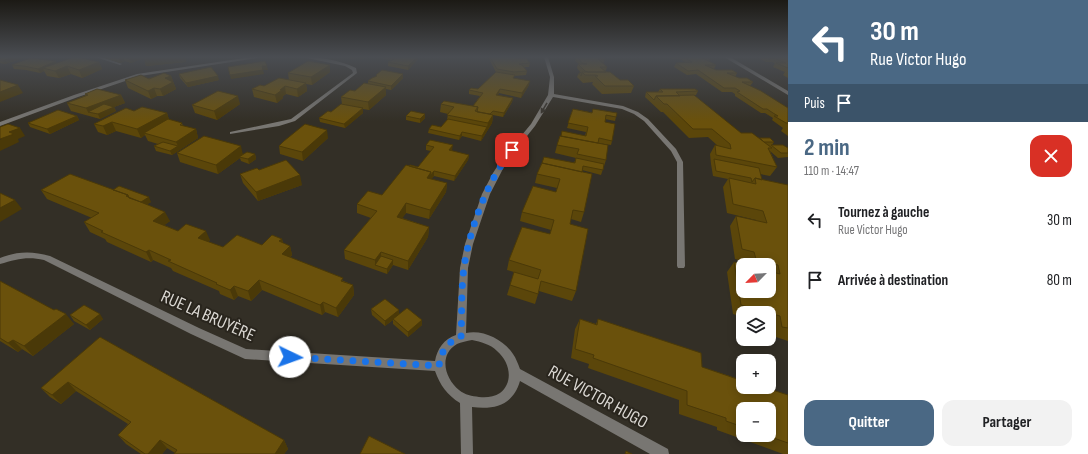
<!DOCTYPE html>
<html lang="fr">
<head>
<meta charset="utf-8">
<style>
	:root { --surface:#fff; --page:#f2f2f2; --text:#202124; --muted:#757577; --accent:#4a6884 }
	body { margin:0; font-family:"Sofia Sans Condensed",sans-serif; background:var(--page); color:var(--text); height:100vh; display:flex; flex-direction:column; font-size:15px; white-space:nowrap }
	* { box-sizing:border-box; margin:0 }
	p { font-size:13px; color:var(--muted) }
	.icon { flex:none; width:22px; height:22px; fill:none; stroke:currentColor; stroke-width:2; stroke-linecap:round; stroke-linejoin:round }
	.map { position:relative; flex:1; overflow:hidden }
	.sheet { display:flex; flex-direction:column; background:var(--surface); width:300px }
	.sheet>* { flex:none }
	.hud { background:#4a6884; color:#fff; overflow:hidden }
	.needle { width:26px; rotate:246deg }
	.fabs { position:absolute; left:736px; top:258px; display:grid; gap:8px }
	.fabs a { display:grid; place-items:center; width:40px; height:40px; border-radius:8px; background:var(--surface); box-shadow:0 2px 10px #0003; font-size:20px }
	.pin { position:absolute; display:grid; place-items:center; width:34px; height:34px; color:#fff; margin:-17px; border-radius:8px; box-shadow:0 2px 6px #0006 }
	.me { position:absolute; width:44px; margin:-22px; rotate:93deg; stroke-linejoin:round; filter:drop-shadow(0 0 3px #0008) }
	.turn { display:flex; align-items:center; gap:14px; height:84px; padding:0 16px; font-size:18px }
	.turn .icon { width:52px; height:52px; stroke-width:2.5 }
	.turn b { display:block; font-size:28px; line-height:34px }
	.then { display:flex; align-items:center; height:38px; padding:0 16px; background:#0003; gap:8px; font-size:15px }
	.round { display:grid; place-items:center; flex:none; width:42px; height:42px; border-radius:12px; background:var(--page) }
	.overview { display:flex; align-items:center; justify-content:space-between; height:68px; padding:0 16px }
	h1 { font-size:24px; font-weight:700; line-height:30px; color:var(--accent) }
	.button { display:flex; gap:8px; margin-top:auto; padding:8px 16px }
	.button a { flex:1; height:46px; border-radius:12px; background:var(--accent); color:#fff; font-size:16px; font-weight:700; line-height:46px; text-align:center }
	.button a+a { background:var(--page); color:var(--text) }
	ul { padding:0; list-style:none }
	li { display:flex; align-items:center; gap:12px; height:60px; padding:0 16px }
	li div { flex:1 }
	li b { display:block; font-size:15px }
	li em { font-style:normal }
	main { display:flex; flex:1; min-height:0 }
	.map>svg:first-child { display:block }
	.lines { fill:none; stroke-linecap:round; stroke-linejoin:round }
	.service { fill:#787672; fill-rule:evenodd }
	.pedestrian { fill:#787672; fill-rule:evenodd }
	.minor { fill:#787672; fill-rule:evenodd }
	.wall { fill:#5b460a; fill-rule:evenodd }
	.shaded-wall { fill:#4a3908 }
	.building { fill:#6a510c; stroke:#4a3908 }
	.oneway { fill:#39352e }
	.route { stroke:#1a73e8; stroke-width:7; stroke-dasharray:0 12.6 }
	.labels { text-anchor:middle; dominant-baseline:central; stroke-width:4; stroke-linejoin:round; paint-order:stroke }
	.near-street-label { font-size:18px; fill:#dbd8d3; stroke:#29251d }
</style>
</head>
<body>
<main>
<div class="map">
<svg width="788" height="454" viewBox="0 0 788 454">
	<rect width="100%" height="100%" fill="#332f26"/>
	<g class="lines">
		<path class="service" d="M95,57H102L122,64L120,65Z"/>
		<path class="pedestrian" d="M302,57C319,57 340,60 356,68L357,73L295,121L279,126L230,134V132L291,119L353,73L352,70L345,66Z"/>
		<path class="minor" d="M251,57H264L140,76L78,97L0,126V122L74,95L137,74Z
			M544,57H548L554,77V94L623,106L638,112L648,119L676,149L683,162L685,266L684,268H678L677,266V162L671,151L644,121L634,114L622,109L553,97L535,126L507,161L490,194L473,244L468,268L466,333C483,329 504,340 513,354C516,358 518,364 520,369L668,449L669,454H650L520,381C513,405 495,410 472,407L473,454H461L460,403C447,395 440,385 435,371L245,359L191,334L44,260C28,256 16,259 0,264V258C18,251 32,251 50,256L199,328L246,349L435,361C437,349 444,339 456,335L460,268L465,244L482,194L493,173L502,159L531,124L548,95L550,77ZM472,340C481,342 490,344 497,351C510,362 514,382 500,393C494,397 486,398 479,397C472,396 465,395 459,390C445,379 438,355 457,344C461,342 467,341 472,340Z
			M724,57H730L788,91V95Z"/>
	</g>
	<path class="wall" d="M0,57H26L5,64L0,63Z
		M101,57H186V62L146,66L144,58L131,63L125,61L120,63Z
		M341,57H366L363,59L356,58L353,59Z
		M383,57H418V59L408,70L388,66V62L391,60L383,59Z
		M488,57H521H516V58L530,63L529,67H524L527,71L526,75L514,76V78L529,85L521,98L499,93L498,95L513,98L512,102L503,117L493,115L492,123L481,141L462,136L459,140L428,133L429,129L441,127L447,120L448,114L440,112L441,104L473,106L480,96L469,94V90L478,89L496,72Z
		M576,57H603L605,59L604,62H603L607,67L606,70L605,71L620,80L634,86L631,93L602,94L592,84L593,82L583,83L577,77L579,73H581L577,68L578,64H579L575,61Z
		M669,57H711L709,61L716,65L714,69L716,70L737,73L735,77L739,78L753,82L750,86L788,108V136L781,131L783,128L772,120L773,118L765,113H761L735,96V94L732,92H722L696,74L687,75L674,67L676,63L685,62L680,59H672Z
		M761,57H788V78L783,75L785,72L773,67L775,63L772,62H766L760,59Z
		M56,61L57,64L99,62L102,69L82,78L71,74L59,78L47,76L44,71L40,73L26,70L14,69L12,65Z
		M330,65V72L312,85L306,84L307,91L298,97L286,94L283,96V98L277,103L254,97L252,89L289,80L288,73Z
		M179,74L219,80L188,87L180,78Z
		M376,75L403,78L391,90L386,89V95L369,110L363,109V113L345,128L320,122L319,118L331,112L342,104L341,97L368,84V81L376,77Z
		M171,76L176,89L163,96H157L151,99L128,88L125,80Z
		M660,89L698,91L696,95H693L741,133L760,138L774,142L772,145L788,148V157L778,158L770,151L777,167L770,176L760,174L762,180L788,185V341L773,336L772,325H769V313H743V317L733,314L727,272L734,262L769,291V265H747V262L735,259L730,226L736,216L756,221V220L727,213L723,187L728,179L713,176L711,164L710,154L715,145L718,146L708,137L689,138L663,112H661L645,97L646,92H658Z
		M85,94L121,95L125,103L114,107L116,111L100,119L71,111L67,103L86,95Z
		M240,104L217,120L195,113L192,105Z
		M573,109L616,117L615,121L605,119V122L612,141L611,145L598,143L606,160L601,175L582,170L584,212L581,222L571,219L570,224L576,291L572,301L539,291L535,304L507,295L514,272L507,270L509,260L550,234L551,230L520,221L522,212L556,192L557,188L535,183L537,174L574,163L576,158L555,153L557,145L585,136L586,132L567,128Z
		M134,111L167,113L169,120L182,123L183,126L196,129L198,138L172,155L156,151L154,146L158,144L148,141L145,135L141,138L116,131L107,135L98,132L94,124Z
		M425,114V118L420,123L406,120V116Z
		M77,116L79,120L50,134L30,127L28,123Z
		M328,138L303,161L280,154L279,146Z
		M426,145L452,150V151L469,155L468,160L454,181L434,176L431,179L447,183L446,192L429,219L406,213L402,218L429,227L428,237L408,270L393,265L387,274L345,259L344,250L371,218L357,213V204L382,195L409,166L418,167L431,151L426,150Z
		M177,153L255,154L256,159L249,164L241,161L240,158L218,174L180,162Z
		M259,170L302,185L258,201L243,183L240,174Z
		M41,190H113L151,202L147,204L170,221L164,225L178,231L210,240L208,242L223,247L262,245L282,239L283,243L290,246L292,255L290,258L353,285L354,295L338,317L325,312L322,315L262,290L251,301L238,296L234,300L220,294L219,291L173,271L171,268L153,260L151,262L107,242L105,239L90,232L84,222L92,218L47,199Z
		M0,281L54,310L74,324L33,356L22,349L18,352L0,341Z
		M371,309L399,314L422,325L408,337L393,324V320L385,326L372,315Z
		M70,315L103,319L90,330L74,321Z
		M580,319L596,324L598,319L702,367L788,395V454H783L717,430V427L679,414V400L588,368L589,364L571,358L575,329ZM743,409L769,435H743Z
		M100,337L284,440L288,449L284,454H174L175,453L167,448L162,454H141L126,444L118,435L128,424L76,391L61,404L50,397L41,388Z"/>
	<path class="shaded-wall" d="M13,57H26L5,64L2,61Z
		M123,57L125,61L120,63L119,59Z
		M134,57H146L131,63L130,59Z
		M165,57H186V62L146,66L144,59Z
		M201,57H211L201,59Z
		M417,57H418V59L408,70V66Z
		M56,61L57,65L43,68L44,71L40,73L38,69Z
		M99,62L102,69L82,78L79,70Z
		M330,65V72L312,85L311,77Z
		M67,66L71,74L59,78L55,71Z
		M262,66H267L268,70H262Z
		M263,70L264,74L231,79L230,75Z
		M403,74V78L391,90V86Z
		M171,76L176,89L163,96L160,89L165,78Z
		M218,76L219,80L188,87L186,83Z
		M530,81L529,85L521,98L522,93Z
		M306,83L307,91L298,97L297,89Z
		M18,85L23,93L0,102V92Z
		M285,86L286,94L283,96V98L277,103L275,95L280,90Z
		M386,87V95L369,110L368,102Z
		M154,88L157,96L151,99L148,91Z
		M500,89L499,93L495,99L496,95Z
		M121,95L125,103L114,107L116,111L100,119L98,114L88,112L86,108Z
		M238,96L240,104L217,120L214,111Z
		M513,98L512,102L503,117L504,113Z
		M363,108V113L345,128L344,124Z
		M167,113L170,122L144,133L145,135L141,138L137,129Z
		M425,114V118L420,123V119Z
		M493,115L492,123L481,141L482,136L487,127L488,123Z
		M77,116L79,120L50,134L47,129Z
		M112,122L116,131L107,135L103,126Z
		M20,128L25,136L18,139L19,142L0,151V140L9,132Z
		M196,129L198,138L172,155L170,151L178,146L176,142Z
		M327,130L328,138L303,161L302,152Z
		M462,132V136L459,140L460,136Z
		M453,145L452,150L449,155V150Z
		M241,146L243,155L239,157L240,158L218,174L216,165Z
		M255,154L256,159L249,164L248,159Z
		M469,155L468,160L454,181L455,176Z
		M434,171V176L426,187L427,178L431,172Z
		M300,175L302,185L258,201L256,192Z
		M447,183L446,192L429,219L430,210Z
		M149,197L151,202L140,209L137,204Z
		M15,200L22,209L0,222V208Z
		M406,203V213L397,226V217Z
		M165,212L170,221L158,230L153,221Z
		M429,227L428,237L408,270V261Z
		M206,231L210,240L202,247L198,238Z
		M282,239L284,248L279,241Z
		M290,246L292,255L284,264L282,254Z
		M149,250L153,260L151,262L146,252Z
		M381,252V261L375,265V260Z
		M393,260V265L387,274V269Z
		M259,280L262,290L251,301L248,291Z
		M353,285L354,295L338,317L336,308Z
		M234,286L238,296L234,300L230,290Z
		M323,302L325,312L322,315L320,305Z
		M399,310V315L385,326V321Z
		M66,314L74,324L33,356L24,346Z
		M100,314L103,319L90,330L86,325Z
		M422,320V325L408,337V332Z
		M13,340L22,349L18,352L8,343Z
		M68,382L76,391L61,404L52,395Z
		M160,440L167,448L162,454H148Z
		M284,440L288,449L284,454H275Z"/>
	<path class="building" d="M0,57H13L2,61L0,60Z
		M74,57H77L99,62L79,70L67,66L55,71L43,68Z
		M113,57H123L119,59Z
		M123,57H134L130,59Z
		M144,57H165L144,59Z
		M395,57H417L408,66L388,62L397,58Z
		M490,57H514L515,58H526L530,63L519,64L522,65L527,71L514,72L497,69Z
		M577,57H603L605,59H598L607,67H600L606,72H588L585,71L578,64H587L582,63Z
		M684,57H706H701L716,65H705L716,70H732L737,73H727L739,78H747L753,82H742L761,91L788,108V123H786L774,116H778L773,113L767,109H763L737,92L740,91L735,88H724L698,70L688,71L676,63L692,62Z
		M765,57H788V68L776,63H786L774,58L768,59Z
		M30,58L56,61L38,69L24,66L12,65Z
		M265,61L267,66H262L263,70L230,75L228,67Z
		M308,61L330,65L311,77L288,73Z
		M211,67L218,76L186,83L179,74Z
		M382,70L403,74L391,86L368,81L372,78L377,76L376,75Z
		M496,72L515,75L513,78L530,81L522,93L500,89L496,95L513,98L504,113L493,111L490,114L477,112L478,107L473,106L483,93L469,90L471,88L478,89Z
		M582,72H610L620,80H628L634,86H605L595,76H598L596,75H585Z
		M164,73L171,76L165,78L173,82L160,89L154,88L148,91L125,80L141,75L149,79Z
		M579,73H582L581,76Z
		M279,78L306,83L297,89L285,86L280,90H282L275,95L252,89L260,85L264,86Z
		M0,80L18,85L0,92Z
		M364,83L386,87L368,102L341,97L350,90L355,91Z
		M97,89L121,95L86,108L67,103L88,95L85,94Z
		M660,89H695L698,91L676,92L680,96H656L654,100L646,92H663Z
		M218,91L238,96L214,111L192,105Z
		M694,95L741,133H752L772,148H768L777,167L716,155L715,145L731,149L730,144L712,129H693L667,104H664L656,96Z
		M444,101L478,107L475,111L493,115L488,123L447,115L454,107L441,104Z
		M104,104L114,107L98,114L88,112Z
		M341,104L363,108L344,124L319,118L328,111L331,112Z
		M142,107L167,113L137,129L112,122L103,126L94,124L126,108L134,111Z
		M573,109L592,113L593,109L617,113L616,117L606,115L605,122L615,124L612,141L599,138L598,143L561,136L562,131L586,136L588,127L568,123Z
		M58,110L77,116L47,129L28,123Z
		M411,111L425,114L420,119L406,116Z
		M168,119L182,123L180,125L196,129L176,142L144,133Z
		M448,119L487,127L482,136L462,132L460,136L429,129L432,125L441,127Z
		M8,124L20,128L9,132L14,134L0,139V127Z
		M305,124L327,130L302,152L279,146L284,141Z
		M204,136L241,146L216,165L177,153Z
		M560,136L608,145L606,160L577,154L579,149L557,145Z
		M760,138H770L774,142H764Z
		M430,140L453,145L449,150L469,155L455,176L434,171L430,176L431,172L409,166L410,165L418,167L434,147L426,145Z
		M163,142L178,146L170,151L154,146Z
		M771,145H783L788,148V153H781Z
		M247,152L255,154L248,159L239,157Z
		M544,157L575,163L576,158L604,164L603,170L583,166L582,172L542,163Z
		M714,159L759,168L762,180L755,178L752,182L751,178L716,171Z
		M286,160L300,175L256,192L240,174L257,168L259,170Z
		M542,163L592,174L584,212L573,210L570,224L588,229L576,291L541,281L538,294L510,285L514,272L538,279L541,270L509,260L522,227L550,234L554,220L522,212L533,186L556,192L560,179L537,174Z
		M406,165L431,172L427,178L447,183L430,210L406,203L397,217L429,227L408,261L381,252L375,260L344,250L377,211L357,204L368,191L382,195Z
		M70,174L128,195L126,196L165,212L153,221L178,231L186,224L206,231L198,238L223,247L237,235L262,245L272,235L282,239L279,241L290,246L282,254L343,278L341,281L353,285L336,308L323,302L320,305L259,280L248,291L234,286L230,290L216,284L217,283L168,261L171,260L149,250L146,252L101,232L103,231L84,222L99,213L41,190Z
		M729,178L756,184L755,178L788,185V328L782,327L780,316L741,305L734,262L744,265H743V291H769V271L780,274L778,265L756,259L754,252L742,249L736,216L767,223L763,211L733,204Z
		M119,186L149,197L141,202L129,198L128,195L113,190Z
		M0,193L15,200L0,208Z
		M381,256L393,260L387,269L375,265Z
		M0,281L54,310L56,309L66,314L24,346L13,340L8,343L0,338Z
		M385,299L399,310L385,321L371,309Z
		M84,305L100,314L86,325L70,315Z
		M407,308L422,320L408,332L393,319Z
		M580,319L597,325L598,319L701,353L702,367L743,381V387H763L788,395V443L765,435H769V409H743V427L726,421V418L687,405V391L593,358L594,355L575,349Z
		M100,337L284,440L275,454H174L177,450L160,440L148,454H145L118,435L131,422L68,382L52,395L41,388Z
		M369,436L405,454H360Z
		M626,451L632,454H625Z"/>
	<defs><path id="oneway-solid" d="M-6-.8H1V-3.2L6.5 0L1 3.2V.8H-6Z"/></defs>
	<use class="oneway" href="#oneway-solid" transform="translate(544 108) rotate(120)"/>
	<linearGradient id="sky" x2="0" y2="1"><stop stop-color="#1c1a15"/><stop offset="0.47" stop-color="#4a4d52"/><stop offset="1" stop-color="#4a4d52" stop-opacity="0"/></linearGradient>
	<rect width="788" height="121" fill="url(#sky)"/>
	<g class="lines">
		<path class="route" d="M290,357L439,366C441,351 447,342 461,337C462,314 461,290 464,267C470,228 487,181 512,150"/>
	</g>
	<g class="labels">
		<g class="near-street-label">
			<text transform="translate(208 316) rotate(24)">RUE LA BRUYÈRE</text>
			<text transform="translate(598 397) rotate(29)">RUE VICTOR HUGO</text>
		</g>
	</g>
</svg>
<div class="fabs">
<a><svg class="needle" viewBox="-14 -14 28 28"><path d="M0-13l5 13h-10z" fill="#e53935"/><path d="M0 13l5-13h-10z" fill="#757577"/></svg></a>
<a><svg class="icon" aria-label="layers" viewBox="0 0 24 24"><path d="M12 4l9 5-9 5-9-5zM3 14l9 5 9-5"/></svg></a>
<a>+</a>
<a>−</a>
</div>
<div class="pin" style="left:512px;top:150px;background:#d93025"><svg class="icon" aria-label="arrive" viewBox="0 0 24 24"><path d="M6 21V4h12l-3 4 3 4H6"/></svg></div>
<svg class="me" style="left:290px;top:357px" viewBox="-20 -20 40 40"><circle r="19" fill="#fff"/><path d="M0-13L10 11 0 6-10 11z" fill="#1a73e8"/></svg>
</div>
<section class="sheet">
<div class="hud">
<div class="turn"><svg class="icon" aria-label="left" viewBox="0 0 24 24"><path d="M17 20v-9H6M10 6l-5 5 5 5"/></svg><div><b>30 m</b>Rue Victor Hugo</div></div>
<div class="then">Puis<svg class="icon" aria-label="arrive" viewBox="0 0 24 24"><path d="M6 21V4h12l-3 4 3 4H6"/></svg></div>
</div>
<div class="overview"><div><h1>2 min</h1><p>110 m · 14:47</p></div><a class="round" style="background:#d93025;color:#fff"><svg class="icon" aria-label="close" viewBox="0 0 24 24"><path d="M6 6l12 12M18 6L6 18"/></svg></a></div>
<ul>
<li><svg class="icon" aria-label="left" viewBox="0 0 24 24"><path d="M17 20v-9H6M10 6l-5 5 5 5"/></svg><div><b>Tournez à gauche</b><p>Rue Victor Hugo</p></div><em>30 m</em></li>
<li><svg class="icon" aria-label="arrive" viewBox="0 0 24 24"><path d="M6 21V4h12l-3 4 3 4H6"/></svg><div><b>Arrivée à destination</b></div><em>80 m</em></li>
</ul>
<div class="button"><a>Quitter</a><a>Partager</a></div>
</section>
</main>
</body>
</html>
